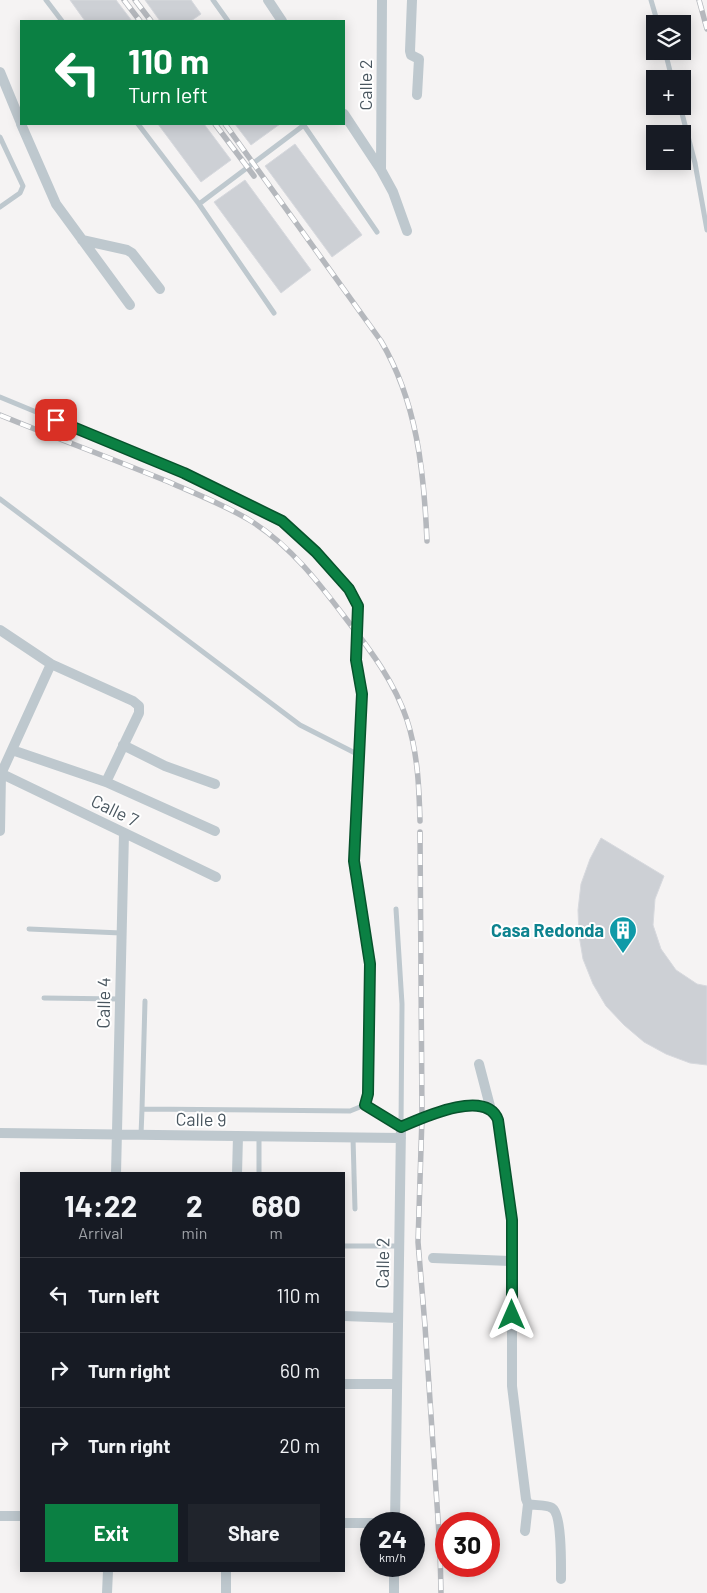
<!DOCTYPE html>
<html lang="en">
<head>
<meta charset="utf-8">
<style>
	:root { --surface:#171b24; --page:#20242c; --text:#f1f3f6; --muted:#9ea1a6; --line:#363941; --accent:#0b8043 }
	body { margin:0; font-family:Barlow,sans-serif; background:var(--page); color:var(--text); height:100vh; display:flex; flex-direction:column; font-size:19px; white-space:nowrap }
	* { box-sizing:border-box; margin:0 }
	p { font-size:16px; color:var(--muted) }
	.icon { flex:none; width:28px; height:28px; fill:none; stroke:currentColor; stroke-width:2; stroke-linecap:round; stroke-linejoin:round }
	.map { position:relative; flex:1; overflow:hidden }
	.panel { position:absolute; left:20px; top:1172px; width:325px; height:400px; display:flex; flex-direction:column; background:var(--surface); border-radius:0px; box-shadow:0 2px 12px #0003 }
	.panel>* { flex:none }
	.hud { position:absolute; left:20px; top:20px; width:325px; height:105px; border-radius:0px; box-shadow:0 2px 12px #0003; background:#0b8043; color:#fff; overflow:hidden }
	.buttons { position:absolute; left:646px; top:15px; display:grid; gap:10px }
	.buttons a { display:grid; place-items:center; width:45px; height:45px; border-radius:0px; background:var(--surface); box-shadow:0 2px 12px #0003; font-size:25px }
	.speed { position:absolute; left:360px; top:1512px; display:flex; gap:10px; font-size:25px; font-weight:700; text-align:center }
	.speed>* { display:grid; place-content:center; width:65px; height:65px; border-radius:50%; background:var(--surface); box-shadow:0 2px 12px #0003; line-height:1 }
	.speed small { font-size:12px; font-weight:400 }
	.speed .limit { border:8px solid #d22; background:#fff; color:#111 }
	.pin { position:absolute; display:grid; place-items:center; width:42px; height:42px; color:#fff; margin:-21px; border-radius:10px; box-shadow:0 2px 8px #0006 }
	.me { position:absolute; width:55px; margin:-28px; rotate:0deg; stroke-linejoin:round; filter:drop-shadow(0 0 4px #0008) }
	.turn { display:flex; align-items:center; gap:18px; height:105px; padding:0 25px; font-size:22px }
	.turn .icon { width:65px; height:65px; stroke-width:2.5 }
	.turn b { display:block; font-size:35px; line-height:42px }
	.eta { display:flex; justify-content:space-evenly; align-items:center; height:85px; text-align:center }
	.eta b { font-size:30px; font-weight:700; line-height:35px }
	.primary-button { display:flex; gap:10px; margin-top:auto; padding:10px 25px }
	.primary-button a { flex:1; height:58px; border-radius:0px; background:var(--accent); color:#fff; font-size:20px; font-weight:700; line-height:58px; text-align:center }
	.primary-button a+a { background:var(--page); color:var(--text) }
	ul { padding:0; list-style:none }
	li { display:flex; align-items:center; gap:15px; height:75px; padding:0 25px; border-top:1px solid var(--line) }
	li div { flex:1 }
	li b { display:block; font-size:19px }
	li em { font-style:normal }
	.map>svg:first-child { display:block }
	.building { fill:#cdd0d5; stroke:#d7d9de }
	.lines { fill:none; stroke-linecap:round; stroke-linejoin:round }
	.service { stroke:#bec8ce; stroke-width:5 }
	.minor { stroke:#bec8ce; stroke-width:10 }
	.rail-casing { stroke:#b5b8bd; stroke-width:5.5 }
	.rail { stroke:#fff; stroke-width:4; stroke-dasharray:11; stroke-linecap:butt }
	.route-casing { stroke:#07532c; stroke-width:12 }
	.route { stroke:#0b8043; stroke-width:9 }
	.labels { text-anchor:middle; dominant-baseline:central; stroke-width:4; stroke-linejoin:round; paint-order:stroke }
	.street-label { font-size:18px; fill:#4a5760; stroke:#fff }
	.culture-label { font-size:18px; font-weight:bold; fill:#0d838f; stroke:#fff; text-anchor:end }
</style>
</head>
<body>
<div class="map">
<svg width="707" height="1593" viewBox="0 0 707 1593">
	<rect width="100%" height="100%" fill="#f5f3f3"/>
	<path class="building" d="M70,0H116L132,21H85Z
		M145,0H191L201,14L191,21H160Z
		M158,124H204L231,160L201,182Z
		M235,124H280L251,145Z
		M295,144L362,235L332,257L265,166Z
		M245,180L311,270L281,293L214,202Z
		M601,838L664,876L655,899L653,925L661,949L676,970L697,984L707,986V1065L690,1063L666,1054L644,1042L624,1025L606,1006L593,984L583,959L579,935L578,910L581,884L590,859Z"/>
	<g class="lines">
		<path class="service" d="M46,0L62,21
			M213,0L228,21
			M651,0L658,24
			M665,51L672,79
			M680,106L695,163L707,230
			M138,124L199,204L274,313
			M303,124L377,232
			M0,137L23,186L20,193L0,207
			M199,204L304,125
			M0,397L184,473L282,521L316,552L349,589L358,606L357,660L362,693L354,861L370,964L368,1094L365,1105L350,1111L142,1109L145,1001
			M0,499L300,725L359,755
			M396,909L402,1004L401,1127
			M29,929L121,933
			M44,998L120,999
			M365,1105L401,1127
			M141,1135L142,1109
			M353,1138L355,1209
			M259,1174V1136
			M344,1246H399"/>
		<path class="minor" d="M268,0L282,21
			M412,0L410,51L411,55L419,59L417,95
			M0,72L21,123
			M344,114L381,170L393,192L407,231
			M21,124L56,204L130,305
			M381,170L382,0
			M82,240L127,250L132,253L160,289
			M0,630L51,664L133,701L139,706V713L106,782
			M123,745L165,766L215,784
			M12,750L106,782L215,831
			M0,773L216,877
			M0,831L1,774L51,664
			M479,1064L491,1110
			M0,1133L401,1138
			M116,1174L124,833
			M237,1174L238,1136
			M433,1258L512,1261
			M344,1316L398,1318
			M344,1384H397
			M528,1504C535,1506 546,1504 552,1508C562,1514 561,1566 561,1579
			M0,1516H21
			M344,1523H395
			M395,1524L401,1127C421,1118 486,1088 498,1120L512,1221V1386L526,1499L528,1504L525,1531
			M107,1593L108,1571
			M226,1593V1571
			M394,1593V1566"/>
		<g class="rail-casing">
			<path id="rail" d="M124,0L140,21
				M135,0L151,21
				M699,0L707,29
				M215,124L254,176
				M225,124L381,341C417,402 424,471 427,541
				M0,415C56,438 113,459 169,482C196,494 225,505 251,521C291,546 319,583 347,620C371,651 395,683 407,720C418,754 419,787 420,821
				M420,832L422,1117L418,1242L425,1326L440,1549L441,1593"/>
		</g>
		<use href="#rail" class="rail"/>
	</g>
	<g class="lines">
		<g class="route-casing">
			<path id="route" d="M56,420L184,473L282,521L316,552L349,589L358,606L356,660L362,694L354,861L370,964L368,1094L365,1105L401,1127C422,1118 486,1088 498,1120L512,1220V1315"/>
		</g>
		<use href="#route" class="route"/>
	</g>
	<defs>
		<g id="building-pin" transform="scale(1.4375)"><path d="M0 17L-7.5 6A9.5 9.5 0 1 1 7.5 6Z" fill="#0f9aa8" stroke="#fff"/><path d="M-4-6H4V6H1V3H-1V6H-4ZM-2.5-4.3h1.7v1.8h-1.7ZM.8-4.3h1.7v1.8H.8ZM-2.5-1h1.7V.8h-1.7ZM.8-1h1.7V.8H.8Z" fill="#fff"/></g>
	</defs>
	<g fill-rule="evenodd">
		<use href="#building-pin" x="623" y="930"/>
	</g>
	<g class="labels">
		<g class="street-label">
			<text transform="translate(365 85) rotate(-90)">Calle 2</text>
			<text transform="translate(115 810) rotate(26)">Calle 7</text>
			<text transform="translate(103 1003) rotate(-89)">Calle 4</text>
			<text transform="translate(201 1119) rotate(1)">Calle 9</text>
			<text transform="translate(382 1263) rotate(-89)">Calle 2</text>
		</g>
		<g class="culture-label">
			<text x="604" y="930">Casa Redonda</text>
		</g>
	</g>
</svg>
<div class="buttons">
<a><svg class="icon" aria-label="layers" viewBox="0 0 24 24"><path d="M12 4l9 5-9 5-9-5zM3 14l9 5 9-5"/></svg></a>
<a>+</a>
<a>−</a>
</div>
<div class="speed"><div>24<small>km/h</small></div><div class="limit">30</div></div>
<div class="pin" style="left:56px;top:420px;background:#d93025"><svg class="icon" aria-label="arrive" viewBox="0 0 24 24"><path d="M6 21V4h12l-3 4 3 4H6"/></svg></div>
<svg class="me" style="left:512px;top:1315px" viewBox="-20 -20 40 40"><path d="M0-17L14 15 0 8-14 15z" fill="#0b8043" stroke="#fff" stroke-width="4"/></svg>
<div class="hud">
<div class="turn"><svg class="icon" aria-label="left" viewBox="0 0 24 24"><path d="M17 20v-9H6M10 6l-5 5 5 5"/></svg><div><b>110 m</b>Turn left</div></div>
</div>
<section class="panel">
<div class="eta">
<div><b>14:22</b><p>Arrival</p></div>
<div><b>2</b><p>min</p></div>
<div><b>680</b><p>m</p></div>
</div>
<ul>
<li><svg class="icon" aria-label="left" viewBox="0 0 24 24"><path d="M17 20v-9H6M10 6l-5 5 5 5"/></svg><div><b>Turn left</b></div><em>110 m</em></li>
<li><svg class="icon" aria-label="right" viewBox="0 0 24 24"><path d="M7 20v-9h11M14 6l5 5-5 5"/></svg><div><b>Turn right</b></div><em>60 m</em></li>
<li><svg class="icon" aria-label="right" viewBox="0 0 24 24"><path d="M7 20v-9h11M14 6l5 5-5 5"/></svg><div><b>Turn right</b></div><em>20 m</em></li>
</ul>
<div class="primary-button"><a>Exit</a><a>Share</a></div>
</section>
</div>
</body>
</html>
